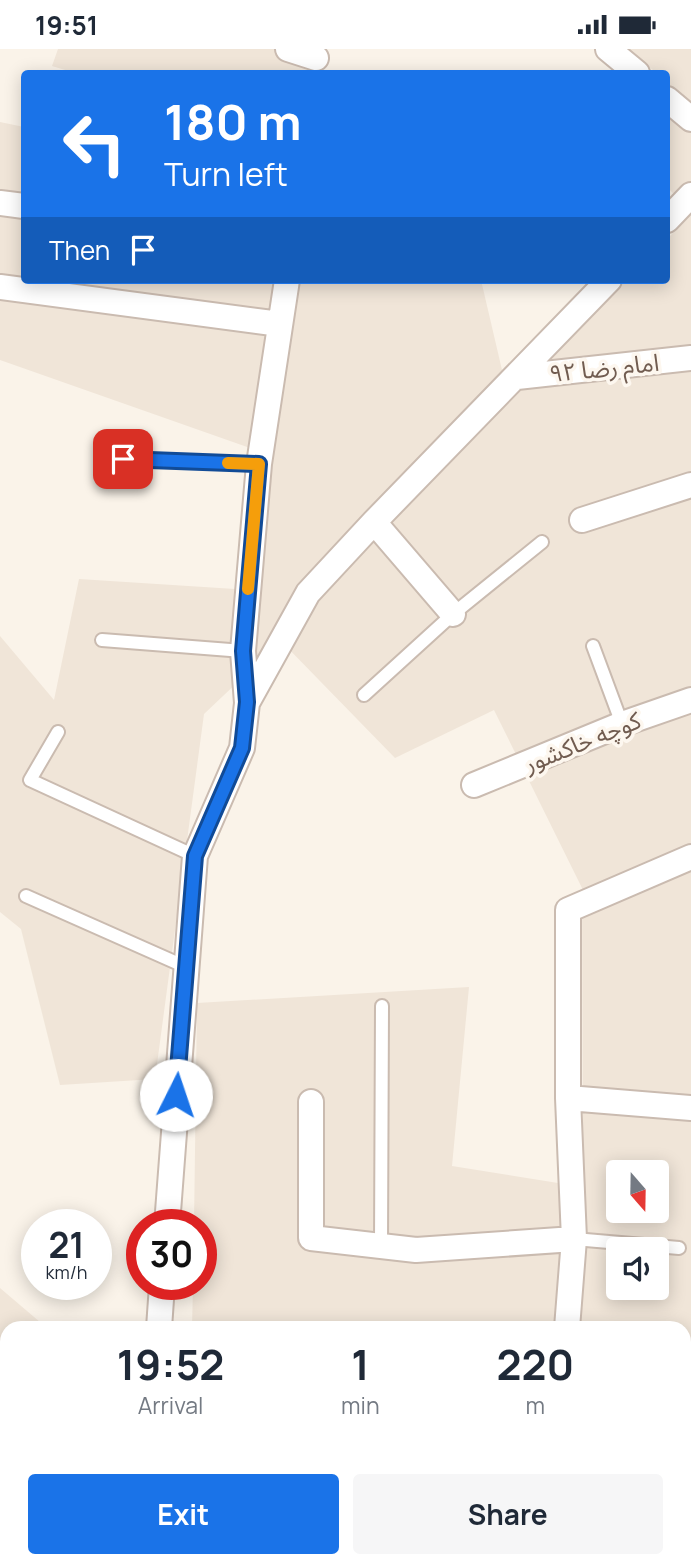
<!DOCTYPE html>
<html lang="en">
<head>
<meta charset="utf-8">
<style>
	:root { --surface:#fff; --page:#f6f6f7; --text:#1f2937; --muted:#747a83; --accent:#1a73e8 }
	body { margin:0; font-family:Manrope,"Noto Sans Arabic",sans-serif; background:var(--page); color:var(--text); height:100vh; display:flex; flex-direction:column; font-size:26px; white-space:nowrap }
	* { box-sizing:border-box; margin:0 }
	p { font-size:23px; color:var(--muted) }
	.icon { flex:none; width:38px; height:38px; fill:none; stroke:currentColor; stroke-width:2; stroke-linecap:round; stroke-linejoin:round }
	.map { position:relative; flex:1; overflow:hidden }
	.panel { position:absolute; left:0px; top:1272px; width:691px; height:247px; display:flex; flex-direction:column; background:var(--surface); border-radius:21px 21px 0 0; box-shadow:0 4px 18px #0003 }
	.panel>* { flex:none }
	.banner { position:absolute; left:21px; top:21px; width:649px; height:214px; border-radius:7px; box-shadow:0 4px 18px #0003; background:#1a73e8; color:#fff; overflow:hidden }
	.needle { width:46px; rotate:160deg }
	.controls { position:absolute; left:606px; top:1111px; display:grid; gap:14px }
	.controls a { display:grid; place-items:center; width:63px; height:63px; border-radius:7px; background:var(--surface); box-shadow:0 4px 18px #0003; font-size:35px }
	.speed { position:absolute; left:21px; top:1160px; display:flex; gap:14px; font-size:35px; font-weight:700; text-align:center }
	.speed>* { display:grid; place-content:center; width:91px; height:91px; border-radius:50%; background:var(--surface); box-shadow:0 4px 18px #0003; line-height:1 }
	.speed small { font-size:18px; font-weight:400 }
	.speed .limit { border:10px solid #d22; background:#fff; color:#111 }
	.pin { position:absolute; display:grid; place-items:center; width:60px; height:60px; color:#fff; margin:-30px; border-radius:14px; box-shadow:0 4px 10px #0006 }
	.me { position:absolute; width:77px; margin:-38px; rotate:4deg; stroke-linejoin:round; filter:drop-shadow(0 0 5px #0008) }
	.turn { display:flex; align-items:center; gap:24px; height:147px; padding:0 28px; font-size:32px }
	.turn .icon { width:91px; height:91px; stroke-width:2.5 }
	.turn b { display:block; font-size:49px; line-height:60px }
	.then { display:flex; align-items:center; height:66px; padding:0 28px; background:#0003; gap:14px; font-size:26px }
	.eta { display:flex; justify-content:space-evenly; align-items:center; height:119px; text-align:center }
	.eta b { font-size:42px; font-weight:700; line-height:49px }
	.primary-button { display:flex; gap:14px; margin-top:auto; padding:14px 28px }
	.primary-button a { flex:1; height:80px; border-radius:7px; background:var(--accent); color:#fff; font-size:28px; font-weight:700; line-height:80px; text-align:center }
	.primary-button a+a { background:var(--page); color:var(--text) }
	.status { display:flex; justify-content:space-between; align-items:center; height:49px; padding:0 35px; background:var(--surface); direction:ltr }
	.status svg { height:19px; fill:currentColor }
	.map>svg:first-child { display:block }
	.residential { fill:#f0e5d8; fill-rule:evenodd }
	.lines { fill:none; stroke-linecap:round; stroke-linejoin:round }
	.lane-casing { stroke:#cabbb0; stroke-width:16 }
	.street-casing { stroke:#cabbb0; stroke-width:28 }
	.lane { stroke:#fff; stroke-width:12 }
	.street { stroke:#fff; stroke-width:24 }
	.route-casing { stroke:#114b97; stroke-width:18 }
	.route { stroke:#1a73e8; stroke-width:12 }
	.slow { stroke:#f59e0b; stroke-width:12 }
	.labels { text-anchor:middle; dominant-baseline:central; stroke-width:7; stroke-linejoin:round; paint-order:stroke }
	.street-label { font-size:24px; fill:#715c50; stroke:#fdf7ef }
</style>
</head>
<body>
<div class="status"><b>19:51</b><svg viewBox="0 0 49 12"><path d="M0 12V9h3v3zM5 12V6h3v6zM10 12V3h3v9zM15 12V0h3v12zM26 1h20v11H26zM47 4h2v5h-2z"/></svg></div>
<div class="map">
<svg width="691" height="1518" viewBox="0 0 691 1518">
	<rect width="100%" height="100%" fill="#faf3e9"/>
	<path class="residential" d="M58,0H311L309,24H75L52,17Z
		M625,0H691V163L667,138V24H657Z
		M0,73L24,78V231H481L509,351L627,231H667V190L691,166V1518H0V1239L47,1279H7V1512H684V1279H192L193,1236H201V1176H194L197,954L469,938L452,1117L583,1138L582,839L494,661L395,709L281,592L204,665L155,1030L60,1036L21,880L0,863V587L54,651L79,530L235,540L250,399L0,311ZM618,1124H656V1162H618ZM618,1200H656V1239H618Z"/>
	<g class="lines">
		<g class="lane-casing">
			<path id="lane" d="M123,410L259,415
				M102,591L243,602
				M593,597L622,675
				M364,646L453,565L542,493
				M58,683L30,731L195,807
				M26,847L186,918
				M574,1190L679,1199
				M381,1197L382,957
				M323,1512V1518
				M419,1512V1518
				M509,1512L510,1518
				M614,1512L615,1518"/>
		</g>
		<g class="street-casing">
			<path id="street" d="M288,0L316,9
				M608,0L637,24
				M667,50L691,70
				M0,154L24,157
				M667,171L691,146
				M0,238L280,275
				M517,328L691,309
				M582,471L691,436
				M374,473L453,565
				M247,654L308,544L374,473L609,231
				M474,736L622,675L691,651
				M568,1049L691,1059
				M311,1053V1189L416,1201L574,1190
				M167,1176L195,807L242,699L247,654L243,602L259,415L287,231
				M159,1279L162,1236
				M567,1279L574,1190L568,1049V861L691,808
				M684,1412L691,1410
				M192,1512L193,1518
				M26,1518L30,1512"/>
		</g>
		<use href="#lane" class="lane"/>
		<use href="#street" class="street"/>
	</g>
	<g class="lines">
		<g class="route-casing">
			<path id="route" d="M123,410L259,415L243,602L247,653L242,699L195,807L176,1046"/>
		</g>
		<use href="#route" class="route"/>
		<path class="slow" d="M228,414L259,415L248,540"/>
	</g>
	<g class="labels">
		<g class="street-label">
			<text transform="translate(604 318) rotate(-6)">امام رضا ۹۲</text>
			<text transform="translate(582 692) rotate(-22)">کوچه خاکشور</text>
		</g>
	</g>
</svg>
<div class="controls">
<a><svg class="needle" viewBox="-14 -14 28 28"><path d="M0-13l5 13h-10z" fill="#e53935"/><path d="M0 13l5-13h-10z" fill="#747a83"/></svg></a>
<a><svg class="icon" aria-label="sound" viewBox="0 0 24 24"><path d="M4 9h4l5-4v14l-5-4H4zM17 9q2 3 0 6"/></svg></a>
</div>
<div class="speed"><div>21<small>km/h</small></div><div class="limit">30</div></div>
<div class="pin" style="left:123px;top:410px;background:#d93025"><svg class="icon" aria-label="arrive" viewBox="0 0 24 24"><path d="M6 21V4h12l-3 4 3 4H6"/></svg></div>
<svg class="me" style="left:176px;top:1046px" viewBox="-20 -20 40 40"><circle r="19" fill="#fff"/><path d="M0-13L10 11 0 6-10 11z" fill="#1a73e8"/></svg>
<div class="banner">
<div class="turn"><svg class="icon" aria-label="left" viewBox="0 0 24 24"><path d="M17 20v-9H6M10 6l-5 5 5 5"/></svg><div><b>180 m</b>Turn left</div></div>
<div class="then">Then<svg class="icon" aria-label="arrive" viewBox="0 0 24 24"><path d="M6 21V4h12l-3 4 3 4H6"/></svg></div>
</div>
<section class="panel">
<div class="eta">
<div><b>19:52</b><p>Arrival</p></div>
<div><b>1</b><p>min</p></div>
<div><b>220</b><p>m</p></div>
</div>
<div class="primary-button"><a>Exit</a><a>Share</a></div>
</section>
</div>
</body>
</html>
